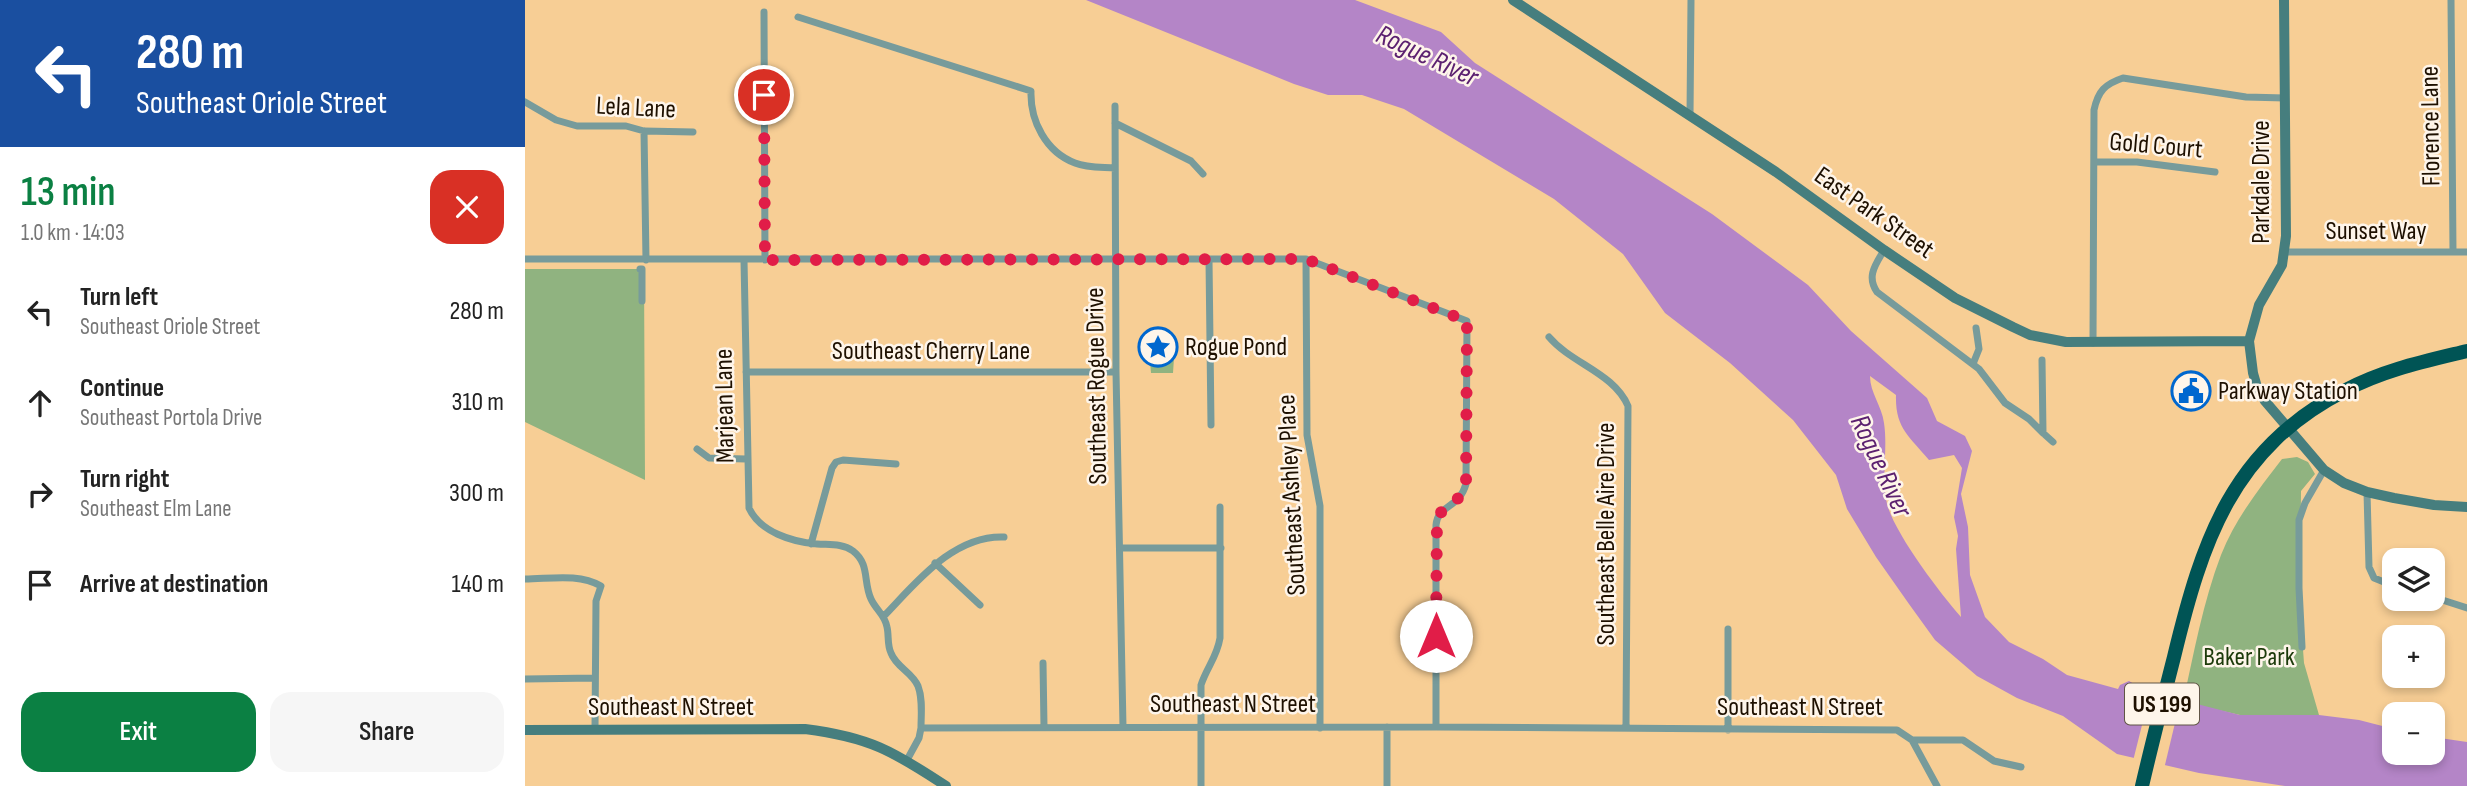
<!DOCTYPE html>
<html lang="en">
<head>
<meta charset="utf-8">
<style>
	:root { --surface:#fff; --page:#f6f6f6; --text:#222; --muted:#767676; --accent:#0b8043 }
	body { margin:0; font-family:"Sofia Sans Condensed",sans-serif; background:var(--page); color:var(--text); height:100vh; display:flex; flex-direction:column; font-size:26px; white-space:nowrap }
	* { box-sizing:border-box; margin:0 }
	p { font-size:23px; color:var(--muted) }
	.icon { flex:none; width:38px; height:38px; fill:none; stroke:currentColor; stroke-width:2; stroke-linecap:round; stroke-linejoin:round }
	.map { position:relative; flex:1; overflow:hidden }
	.sheet { display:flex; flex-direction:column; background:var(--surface); width:525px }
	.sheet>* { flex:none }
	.hud { background:#1a4fa0; color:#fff; overflow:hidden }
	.tools { position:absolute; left:1857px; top:548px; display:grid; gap:14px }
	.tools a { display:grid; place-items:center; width:63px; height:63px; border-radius:14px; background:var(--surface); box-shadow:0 4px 10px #0003; font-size:35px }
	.pin { position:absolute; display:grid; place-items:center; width:60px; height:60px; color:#fff; margin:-30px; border:4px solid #fff; border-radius:50%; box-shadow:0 2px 7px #0007 }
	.me { position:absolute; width:77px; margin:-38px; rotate:0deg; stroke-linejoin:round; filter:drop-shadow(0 0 5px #0008) }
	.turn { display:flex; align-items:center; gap:24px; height:147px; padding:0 21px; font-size:32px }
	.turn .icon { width:91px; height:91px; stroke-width:2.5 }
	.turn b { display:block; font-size:49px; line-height:60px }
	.round { display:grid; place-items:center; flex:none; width:74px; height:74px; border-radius:21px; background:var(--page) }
	.head { display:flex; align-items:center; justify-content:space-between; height:119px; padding:0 21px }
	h1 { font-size:42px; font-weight:600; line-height:52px; color:var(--accent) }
	.primary-button { display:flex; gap:14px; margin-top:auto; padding:14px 21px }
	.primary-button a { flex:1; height:80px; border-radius:21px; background:var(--accent); color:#fff; font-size:28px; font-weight:600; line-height:80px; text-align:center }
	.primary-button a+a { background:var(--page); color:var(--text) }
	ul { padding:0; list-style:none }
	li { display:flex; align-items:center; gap:21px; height:91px; padding:0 21px }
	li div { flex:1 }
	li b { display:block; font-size:26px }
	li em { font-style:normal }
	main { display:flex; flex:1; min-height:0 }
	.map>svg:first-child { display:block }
	.green { fill:#90b380 }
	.water { fill:#b485c7; fill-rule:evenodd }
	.pier { fill:#f7ce95 }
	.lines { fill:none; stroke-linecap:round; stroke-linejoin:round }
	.street { stroke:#779b9b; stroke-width:7 }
	.secondary { stroke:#467e7e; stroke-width:10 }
	.highway { stroke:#005455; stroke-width:14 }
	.route { stroke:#e11d48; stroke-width:12; stroke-dasharray:0 21.6 }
	.labels { text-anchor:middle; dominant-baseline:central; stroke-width:5; stroke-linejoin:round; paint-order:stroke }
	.shield { fill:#fef5ea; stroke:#615546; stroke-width:2 }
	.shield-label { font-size:24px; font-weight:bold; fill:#1e1000 }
	.street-label { font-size:26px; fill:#1e1000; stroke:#fef5ea }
	.poi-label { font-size:26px; fill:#1e1000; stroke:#fef5ea; text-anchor:start }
	.park-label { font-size:26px; fill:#1d3b0b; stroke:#fef5ea }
	.water-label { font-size:28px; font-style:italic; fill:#5c2170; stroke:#fef5ea }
</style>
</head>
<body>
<main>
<section class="sheet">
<div class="hud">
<div class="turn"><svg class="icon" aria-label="left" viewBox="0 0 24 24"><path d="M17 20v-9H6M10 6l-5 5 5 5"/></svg><div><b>280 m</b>Southeast Oriole Street</div></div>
</div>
<div class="head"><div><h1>13 min</h1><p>1.0 km · 14:03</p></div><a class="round" style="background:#d93025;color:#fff"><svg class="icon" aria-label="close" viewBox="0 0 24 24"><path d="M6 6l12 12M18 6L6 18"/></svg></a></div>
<ul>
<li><svg class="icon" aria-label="left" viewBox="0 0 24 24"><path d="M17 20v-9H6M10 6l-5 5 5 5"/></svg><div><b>Turn left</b><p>Southeast Oriole Street</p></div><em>280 m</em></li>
<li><svg class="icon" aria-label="ahead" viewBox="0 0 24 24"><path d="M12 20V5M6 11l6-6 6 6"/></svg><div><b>Continue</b><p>Southeast Portola Drive</p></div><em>310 m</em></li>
<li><svg class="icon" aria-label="right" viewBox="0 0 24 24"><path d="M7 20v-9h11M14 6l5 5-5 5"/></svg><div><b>Turn right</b><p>Southeast Elm Lane</p></div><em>300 m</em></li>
<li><svg class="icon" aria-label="arrive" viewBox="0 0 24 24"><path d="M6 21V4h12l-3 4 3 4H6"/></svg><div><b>Arrive at destination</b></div><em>140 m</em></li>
</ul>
<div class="primary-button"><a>Exit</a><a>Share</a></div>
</section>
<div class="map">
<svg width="1942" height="786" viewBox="0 0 1942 786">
	<rect width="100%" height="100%" fill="#f7ce95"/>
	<path class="green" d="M0,269H119L120,480L0,422Z
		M623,338L650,343L648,373H626Z
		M1772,457L1783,462L1790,474L1776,491L1775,609L1779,663L1794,715H1715L1658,702C1669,653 1678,602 1696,555C1710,519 1734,489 1757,459Z"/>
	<path class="water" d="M561,0H830L916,32L950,63L1187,214L1283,285L1326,331L1402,398L1412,421L1440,436L1447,451L1436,494L1443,527L1445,575L1460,617L1484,642L1518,659L1542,675L1593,689L1595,685L1604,681L1621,691L1715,715H1794L1834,720L1869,729V752H1908V737L1942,742V786H1760L1674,773L1592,754L1538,716L1492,698L1452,676L1410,640L1384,604L1351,557L1322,509L1311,475L1268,420L1205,363L1140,313L1098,254L1029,199L879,109L837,95H803L769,84ZM1345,376L1371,395C1370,428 1384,436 1404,460L1429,455L1437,468L1429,517L1433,536L1431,549L1436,617C1415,593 1370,534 1362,504C1356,477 1363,449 1359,423C1357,406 1345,393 1345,376Z"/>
	<path class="pier" d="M1626,689L1656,698L1639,769L1608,761Z"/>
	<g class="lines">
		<path class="street" d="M1926,0L1928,252
			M239,12L240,260
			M273,17L506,91C505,121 521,152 550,163C562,168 577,167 590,168
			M0,102L31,120L52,126H101L119,131L168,132
			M590,106L591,372L598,727
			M1165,116L1166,0
			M590,123L666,161L678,174
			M119,131L121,260
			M1569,162H1612L1690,172
			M1359,250C1351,264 1341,276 1352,292L1454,369L1480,403L1504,419L1518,433L1517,360
			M1759,252H1942
			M0,259H781L942,321L941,484C934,509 913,504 911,525V727
			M781,259L782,435L795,506V728
			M219,260L224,508C235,532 267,542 292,544C304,545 317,543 328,551C345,564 338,582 346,599C351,610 360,615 362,627C364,635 362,645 366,653C371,667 387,672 393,686C398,699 396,714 396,728
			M684,260L686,425
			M115,269H117V301
			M1024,337C1047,364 1089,373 1103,406L1101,728
			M1568,343L1569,110C1573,91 1580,84 1598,78L1721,97L1760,98
			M1448,364L1454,349L1451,328
			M221,372H591
			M1518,433L1528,442
			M172,449L184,458L221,459
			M1842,492L1844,567L1849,578L1869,586
			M286,544L307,468L311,462L318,460L371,464
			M595,548H696
			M410,563L455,605
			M0,579C25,579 53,573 76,586L71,601L70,729
			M1908,597L1942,608
			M359,616C391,583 428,535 479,537
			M1203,629V730
			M1777,647L1774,588V520L1780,503L1799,470
			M518,663L519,727
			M0,679L70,678
			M1387,740H1438L1469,761L1496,767
			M382,760L394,738L396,728L911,727L1372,730L1387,740L1412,786
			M676,786V685C682,667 692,657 695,638V507
			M862,786V727"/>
		<path class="secondary" d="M988,0L1251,172L1359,250L1430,298L1488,327L1505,335L1541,342L1724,341
			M1759,0L1761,236L1757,265L1734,305L1724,341L1728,373L1732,387L1740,401L1799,470L1819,483L1842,492L1869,498L1909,505L1942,507
			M0,730L280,729C344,737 368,751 421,786"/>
		<path class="highway" d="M1617,786C1627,743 1638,700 1649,657C1677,541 1707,448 1821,390C1858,370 1901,361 1942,351"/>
	</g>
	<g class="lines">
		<path class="route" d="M239,95L240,260L781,259L942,321L941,484C935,505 921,502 912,518L911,636"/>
	</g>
	<defs>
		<g id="sight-ring" transform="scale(2.0125)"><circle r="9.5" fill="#fef5ea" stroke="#0067cf" stroke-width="1.5"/><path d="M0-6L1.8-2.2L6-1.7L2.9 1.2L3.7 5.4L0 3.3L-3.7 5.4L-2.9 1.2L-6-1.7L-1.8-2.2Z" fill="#0067cf"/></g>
		<g id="civic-ring" transform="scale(2.0125)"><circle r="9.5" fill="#fef5ea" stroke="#0067cf" stroke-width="1.5"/><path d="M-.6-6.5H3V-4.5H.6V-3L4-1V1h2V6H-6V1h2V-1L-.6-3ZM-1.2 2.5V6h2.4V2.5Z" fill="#0067cf"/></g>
	</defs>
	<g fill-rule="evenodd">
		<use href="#sight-ring" x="633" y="347"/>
		<use href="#civic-ring" x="1666" y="391"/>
	</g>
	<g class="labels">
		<rect class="shield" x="1600" y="683.5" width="74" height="41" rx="5"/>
		<g class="shield-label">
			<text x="1637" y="704">US 199</text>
		</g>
		<g class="street-label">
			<text transform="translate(111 108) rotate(3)">Lela Lane</text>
			<text transform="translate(1906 126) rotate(-91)">Florence Lane</text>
			<text transform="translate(1631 146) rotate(5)">Gold Court</text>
			<text transform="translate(1736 182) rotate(-90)">Parkdale Drive</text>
			<text transform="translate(1349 213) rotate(35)">East Park Street</text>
			<text x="1851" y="231">Sunset Way</text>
			<text x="406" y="351">Southeast Cherry Lane</text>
			<text transform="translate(572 386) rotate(-91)">Southeast Rogue Drive</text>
			<text transform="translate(200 406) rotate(-91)">Marjean Lane</text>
			<text transform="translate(767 495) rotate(-93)">Southeast Ashley Place</text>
			<text transform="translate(1081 534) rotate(-90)">Southeast Belle Aire Drive</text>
			<text x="708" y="704">Southeast N Street</text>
			<text x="146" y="707">Southeast N Street</text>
			<text x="1275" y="707">Southeast N Street</text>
		</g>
		<g class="poi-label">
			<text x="660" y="347">Rogue Pond</text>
			<text x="1693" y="391">Parkway Station</text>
		</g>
		<g class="park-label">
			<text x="1724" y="657">Baker Park</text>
		</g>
		<g class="water-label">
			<text transform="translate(902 56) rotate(25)">Rogue River</text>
			<text transform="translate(1356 466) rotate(65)">Rogue River</text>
		</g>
	</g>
</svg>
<div class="tools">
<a><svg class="icon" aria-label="layers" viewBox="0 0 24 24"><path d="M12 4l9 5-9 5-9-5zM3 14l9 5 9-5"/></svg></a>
<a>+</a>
<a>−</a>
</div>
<div class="pin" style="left:239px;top:95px;background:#d93025"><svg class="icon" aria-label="arrive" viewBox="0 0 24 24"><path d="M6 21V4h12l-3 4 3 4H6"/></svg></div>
<svg class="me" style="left:911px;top:636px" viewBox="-20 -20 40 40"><circle r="19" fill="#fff"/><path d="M0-13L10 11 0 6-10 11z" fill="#e11d48"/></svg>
</div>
</main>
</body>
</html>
